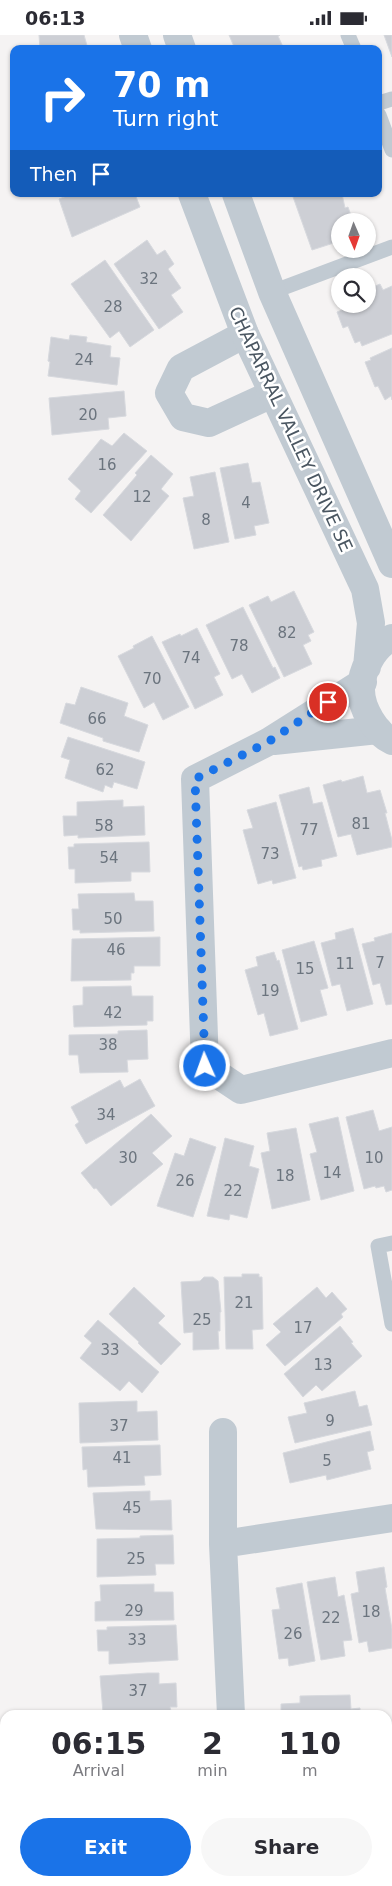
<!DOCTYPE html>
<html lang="en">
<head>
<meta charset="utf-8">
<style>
	:root { --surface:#fff; --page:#f7f7f7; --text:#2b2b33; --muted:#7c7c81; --accent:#1a73e8 }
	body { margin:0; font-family:"DejaVu Sans",sans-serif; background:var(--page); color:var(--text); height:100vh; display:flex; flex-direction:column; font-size:19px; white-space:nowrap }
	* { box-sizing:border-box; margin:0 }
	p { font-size:16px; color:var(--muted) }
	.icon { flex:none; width:28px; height:28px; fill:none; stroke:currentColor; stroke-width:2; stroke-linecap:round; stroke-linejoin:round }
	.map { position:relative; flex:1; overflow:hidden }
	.details { position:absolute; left:0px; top:1675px; width:392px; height:176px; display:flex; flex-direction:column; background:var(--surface); border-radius:15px 15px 0 0; box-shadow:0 1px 4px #0004 }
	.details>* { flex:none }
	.guide { position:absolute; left:10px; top:10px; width:372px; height:152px; border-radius:10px; box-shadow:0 1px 4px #0004; background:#1a73e8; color:#fff; overflow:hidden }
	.needle { width:32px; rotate:178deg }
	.tools { position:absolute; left:331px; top:178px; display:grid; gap:10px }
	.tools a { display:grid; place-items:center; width:45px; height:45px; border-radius:50%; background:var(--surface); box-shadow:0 1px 4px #0004; font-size:25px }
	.pin { position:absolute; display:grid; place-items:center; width:42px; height:42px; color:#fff; margin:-21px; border:2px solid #fff; border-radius:50%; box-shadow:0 1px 5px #0007 }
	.me { position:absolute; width:55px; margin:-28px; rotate:358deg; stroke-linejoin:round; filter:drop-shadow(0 0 4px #0008) }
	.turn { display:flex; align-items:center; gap:18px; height:105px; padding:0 20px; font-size:22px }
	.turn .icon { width:65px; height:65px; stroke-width:2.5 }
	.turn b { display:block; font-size:35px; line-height:42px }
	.then { display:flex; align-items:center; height:48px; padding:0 20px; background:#0003; gap:10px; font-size:19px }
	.eta { display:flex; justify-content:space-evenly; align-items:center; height:85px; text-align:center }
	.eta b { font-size:30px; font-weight:700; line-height:35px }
	.button { display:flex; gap:10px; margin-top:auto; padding:10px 20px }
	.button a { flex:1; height:58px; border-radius:30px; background:var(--accent); color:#fff; font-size:20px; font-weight:700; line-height:58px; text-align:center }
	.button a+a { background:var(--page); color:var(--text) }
	.status { display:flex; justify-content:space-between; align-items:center; height:35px; padding:0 25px; background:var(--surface); direction:ltr }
	.status svg { height:14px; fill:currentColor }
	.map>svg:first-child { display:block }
	.building { fill:#cdcfd5; stroke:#d7d9de }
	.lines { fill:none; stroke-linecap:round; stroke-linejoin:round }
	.service { stroke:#c1cad2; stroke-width:15 }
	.minor { stroke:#c1cad2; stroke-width:28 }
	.tertiary { stroke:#c1cad2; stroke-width:28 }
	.route { stroke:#1a73e8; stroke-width:9; stroke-dasharray:0 16.2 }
	.labels { text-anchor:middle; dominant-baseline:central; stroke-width:5; stroke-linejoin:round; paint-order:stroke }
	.number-label { font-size:15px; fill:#6b747e }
	.street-label { font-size:18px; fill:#4a5661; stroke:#fff }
</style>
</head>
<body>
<div class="status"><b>06:13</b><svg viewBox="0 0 49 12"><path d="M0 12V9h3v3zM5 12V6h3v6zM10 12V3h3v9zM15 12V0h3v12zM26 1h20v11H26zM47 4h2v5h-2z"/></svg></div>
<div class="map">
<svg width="392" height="1851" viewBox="0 0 392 1851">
	<rect width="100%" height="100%" fill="#f5f3f3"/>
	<path class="building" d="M39,0H84L88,14H40Z
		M229,0H280L278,1L284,14H235Z
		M384,0H392V22Z
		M72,159H135L140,172L72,202L59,164Z
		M292,159H342L345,173L348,172L353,186H340V206L312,215Z
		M147,205L157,220L165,215L174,229L168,234L181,253L171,260L183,277L159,294L114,229Z
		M105,225L154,295L130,312L119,296L110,303L71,249Z
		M380,249L383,255L392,251V299L362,311L360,306L355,308L348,291L343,293L337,277L342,275L338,266H340V269H368V254Z
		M70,300L87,302L86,307L111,311L110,322L120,323L117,350L48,341L50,327L48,326L51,302L69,305Z
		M392,313V365L391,361L385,365L378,351L375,352L365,327L371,325L370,323Z
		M124,356L126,381L108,383L109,394L52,400L49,363Z
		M124,398L147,416L91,478L75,464L81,456L68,444L101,404L112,411Z
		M151,420L173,439L161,454L169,461L131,506L103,480L137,440L135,438Z
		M248,428L252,448L260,447L269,488L254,491L256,500L235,504L220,433Z
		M215,437L229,507L194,514L183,463L194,461L190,442Z
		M294,556L314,597L308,600L311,606L303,610L312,629L284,642L249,570L268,561L271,567Z
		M243,572L273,633L275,632L280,643L252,658L242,639L232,644L206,590Z
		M197,593L220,639L214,642L223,660L195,674L162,607L180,599L181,601Z
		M152,601L189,672L163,685L154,667L144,673L118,621L134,613L133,611Z
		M81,652L128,668L124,681L148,690L139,717L103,706V703L60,688L66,668L75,670Z
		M68,702L145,727L137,754L114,747L112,753L105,750L103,757L65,743L70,725L61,722Z
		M363,741L367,758L380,755L387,778H385L392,805V812L357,820L351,799L338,802L323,750L341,745L342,747Z
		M309,752L313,769L322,767L337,821L321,825L322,831L303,835L302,831L299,832L279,760Z
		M123,765V772L144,771L145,800L78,803V800L64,801L63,781H77V767Z
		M276,767L296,843L273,849L272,845L258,849L243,795L253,793L247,775Z
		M149,807L150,837H131V846L75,848V834H69L68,812H74V809Z
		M134,858L135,866H153L154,896L80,898V895H73L72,874H79L78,859Z
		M353,893L373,969L347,976L340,949L332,951L321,908L336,904L335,898Z
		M392,898V969L386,970L380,948L373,950L362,909L375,906L374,903Z
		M160,902V931H134V938H131V945L71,946L72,904Z
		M314,906L328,953L320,955L327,980L301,987L282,915Z
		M274,917L277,926L279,925L298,994L270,1001L264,978L258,980L245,935L258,931L256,922Z
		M131,951L132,961H153V986H147V990L74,992L73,971L83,970V952Z
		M147,995L148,1024L127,1025L128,1037L80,1038L78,1020H69V1000L118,999V996Z
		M140,1044L155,1071L86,1109L75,1090L79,1087L71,1072L120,1045L124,1053Z
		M373,1075L379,1096L392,1092V1155L386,1157L384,1151L376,1153L375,1151L364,1154L346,1082Z
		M151,1079L172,1101L152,1118L163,1129L111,1171L96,1153L94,1154L81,1138Z
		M338,1082L354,1156L321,1165L310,1119L317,1117L309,1089Z
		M296,1093L310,1165L272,1174L261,1118L270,1116L267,1098Z
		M190,1103L216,1112L193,1182L157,1171L175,1118L184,1121Z
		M225,1103L254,1111L249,1131L259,1134L247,1183L230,1179L229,1185L207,1181Z
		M242,1239H259V1242H262L263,1294L252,1295L253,1314H226L224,1242H242Z
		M204,1242H213L218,1246L221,1277H220V1296H218L219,1314L193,1315V1297L184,1298L181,1247L200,1246Z
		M134,1252L165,1281L158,1288L181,1309L161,1330L138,1308L139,1307L109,1279Z
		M317,1252L326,1263L332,1257L347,1274L341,1279L343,1282L285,1331L266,1310L281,1297L273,1289Z
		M98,1285L159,1337L142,1358L129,1346L120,1356L80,1323L92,1308L84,1301Z
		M340,1291L353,1307L351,1308L362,1321L322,1356L316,1350L303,1362L284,1339Z
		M355,1356L359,1372L367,1370L372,1390L295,1408L288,1382L307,1378L304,1368Z
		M137,1366V1377L157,1376L158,1405L80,1408L79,1368Z
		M370,1396L374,1415L367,1417L371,1434L327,1445L326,1440L290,1448L283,1418Z
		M160,1410L161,1440L144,1441L145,1450L88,1452L87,1434L83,1435L82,1412Z
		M150,1456V1466L171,1465L172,1495L96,1494L93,1458Z
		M173,1500L174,1529H155L156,1540L97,1542V1504L140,1503V1501Z
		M384,1532L387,1552L385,1553L392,1594V1613L369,1617L367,1606L359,1608L351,1559L359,1557L356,1537Z
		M335,1542L338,1562L344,1560L352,1605L343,1606L345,1621L321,1625L307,1547Z
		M302,1548L315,1626L289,1631L288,1623L279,1624L272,1575L280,1574L276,1553Z
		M154,1549V1557H173L174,1585L95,1586V1567L101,1566L100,1550Z
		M176,1590L178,1625L109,1629V1616H98L97,1595H107V1592Z
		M148,1638H159V1649L176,1648L177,1672H170L171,1676L103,1678L100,1641Z
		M350,1660L351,1674L360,1673V1680H281V1669L300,1668V1661Z
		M286,1846H371V1851H286Z"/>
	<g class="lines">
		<path class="service" d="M348,0L354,14
			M379,68L392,64
			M379,80L392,115
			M272,257L392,212
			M392,1208L378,1211L392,1289"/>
		<path class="minor" d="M245,299L181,333L169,358L183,382L209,388L272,359
			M363,647L268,707L195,744L205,1031L241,1055L392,1018
			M274,706L378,695
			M223,1397V1509L231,1680
			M223,1509L392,1483
			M236,1846V1851"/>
		<path class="tertiary" d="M133,0L138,14
			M177,0L182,14
			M192,159L245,299L365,554L371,588L367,632
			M236,159L272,257L392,529
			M392,603C374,610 361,636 361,655C361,673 376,699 392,706"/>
	</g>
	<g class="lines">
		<path class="route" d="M205,1031L195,744L268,707L328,667"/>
	</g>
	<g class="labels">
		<g class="number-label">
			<text x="149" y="244">32</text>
			<text x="113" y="272">28</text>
			<text x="84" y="325">24</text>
			<text x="88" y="380">20</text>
			<text x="107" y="430">16</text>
			<text x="142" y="462">12</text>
			<text x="246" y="468">4</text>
			<text x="206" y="485">8</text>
			<text x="287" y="598">82</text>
			<text x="239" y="611">78</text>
			<text x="191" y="623">74</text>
			<text x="152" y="644">70</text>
			<text x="97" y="684">66</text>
			<text x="105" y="735">62</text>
			<text x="361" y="789">81</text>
			<text x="104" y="791">58</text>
			<text x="309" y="795">77</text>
			<text x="270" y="819">73</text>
			<text x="109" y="823">54</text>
			<text x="113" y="884">50</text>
			<text x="116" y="915">46</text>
			<text x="380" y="928">7</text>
			<text x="345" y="929">11</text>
			<text x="305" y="934">15</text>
			<text x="270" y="956">19</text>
			<text x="113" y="978">42</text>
			<text x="108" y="1010">38</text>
			<text x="106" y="1080">34</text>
			<text x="128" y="1123">30</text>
			<text x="374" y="1123">10</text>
			<text x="332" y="1138">14</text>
			<text x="285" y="1141">18</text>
			<text x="185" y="1146">26</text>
			<text x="233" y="1156">22</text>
			<text x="244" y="1268">21</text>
			<text x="202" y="1285">25</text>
			<text x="303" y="1293">17</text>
			<text x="110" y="1315">33</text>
			<text x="323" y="1330">13</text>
			<text x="330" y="1386">9</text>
			<text x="119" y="1391">37</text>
			<text x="122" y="1423">41</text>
			<text x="327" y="1426">5</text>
			<text x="132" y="1473">45</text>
			<text x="136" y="1524">25</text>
			<text x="134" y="1576">29</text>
			<text x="371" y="1577">18</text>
			<text x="331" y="1583">22</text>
			<text x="293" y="1599">26</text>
			<text x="137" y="1605">33</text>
			<text x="138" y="1656">37</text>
		</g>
		<g class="street-label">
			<text transform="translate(291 394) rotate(65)">CHAPARRAL VALLEY DRIVE SE</text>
		</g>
	</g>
</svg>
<div class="tools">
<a><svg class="needle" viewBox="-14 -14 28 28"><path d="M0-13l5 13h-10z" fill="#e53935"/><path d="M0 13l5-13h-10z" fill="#7c7c81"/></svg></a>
<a><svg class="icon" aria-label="search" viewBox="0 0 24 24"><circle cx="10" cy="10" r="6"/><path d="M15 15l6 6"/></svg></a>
</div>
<div class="pin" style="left:328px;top:667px;background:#d93025"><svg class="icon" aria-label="arrive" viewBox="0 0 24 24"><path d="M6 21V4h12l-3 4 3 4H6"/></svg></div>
<svg class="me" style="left:205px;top:1031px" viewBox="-20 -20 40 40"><circle r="17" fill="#1a73e8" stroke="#fff" stroke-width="3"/><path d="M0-11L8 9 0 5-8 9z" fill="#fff"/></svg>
<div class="guide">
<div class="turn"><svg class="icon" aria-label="right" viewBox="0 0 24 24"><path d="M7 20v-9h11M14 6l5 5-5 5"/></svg><div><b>70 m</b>Turn right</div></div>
<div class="then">Then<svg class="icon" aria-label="arrive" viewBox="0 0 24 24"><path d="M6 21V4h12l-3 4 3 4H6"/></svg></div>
</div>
<section class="details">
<div class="eta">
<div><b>06:15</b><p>Arrival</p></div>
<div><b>2</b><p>min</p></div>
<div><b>110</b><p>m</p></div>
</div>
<div class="button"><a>Exit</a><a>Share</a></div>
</section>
</div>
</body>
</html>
